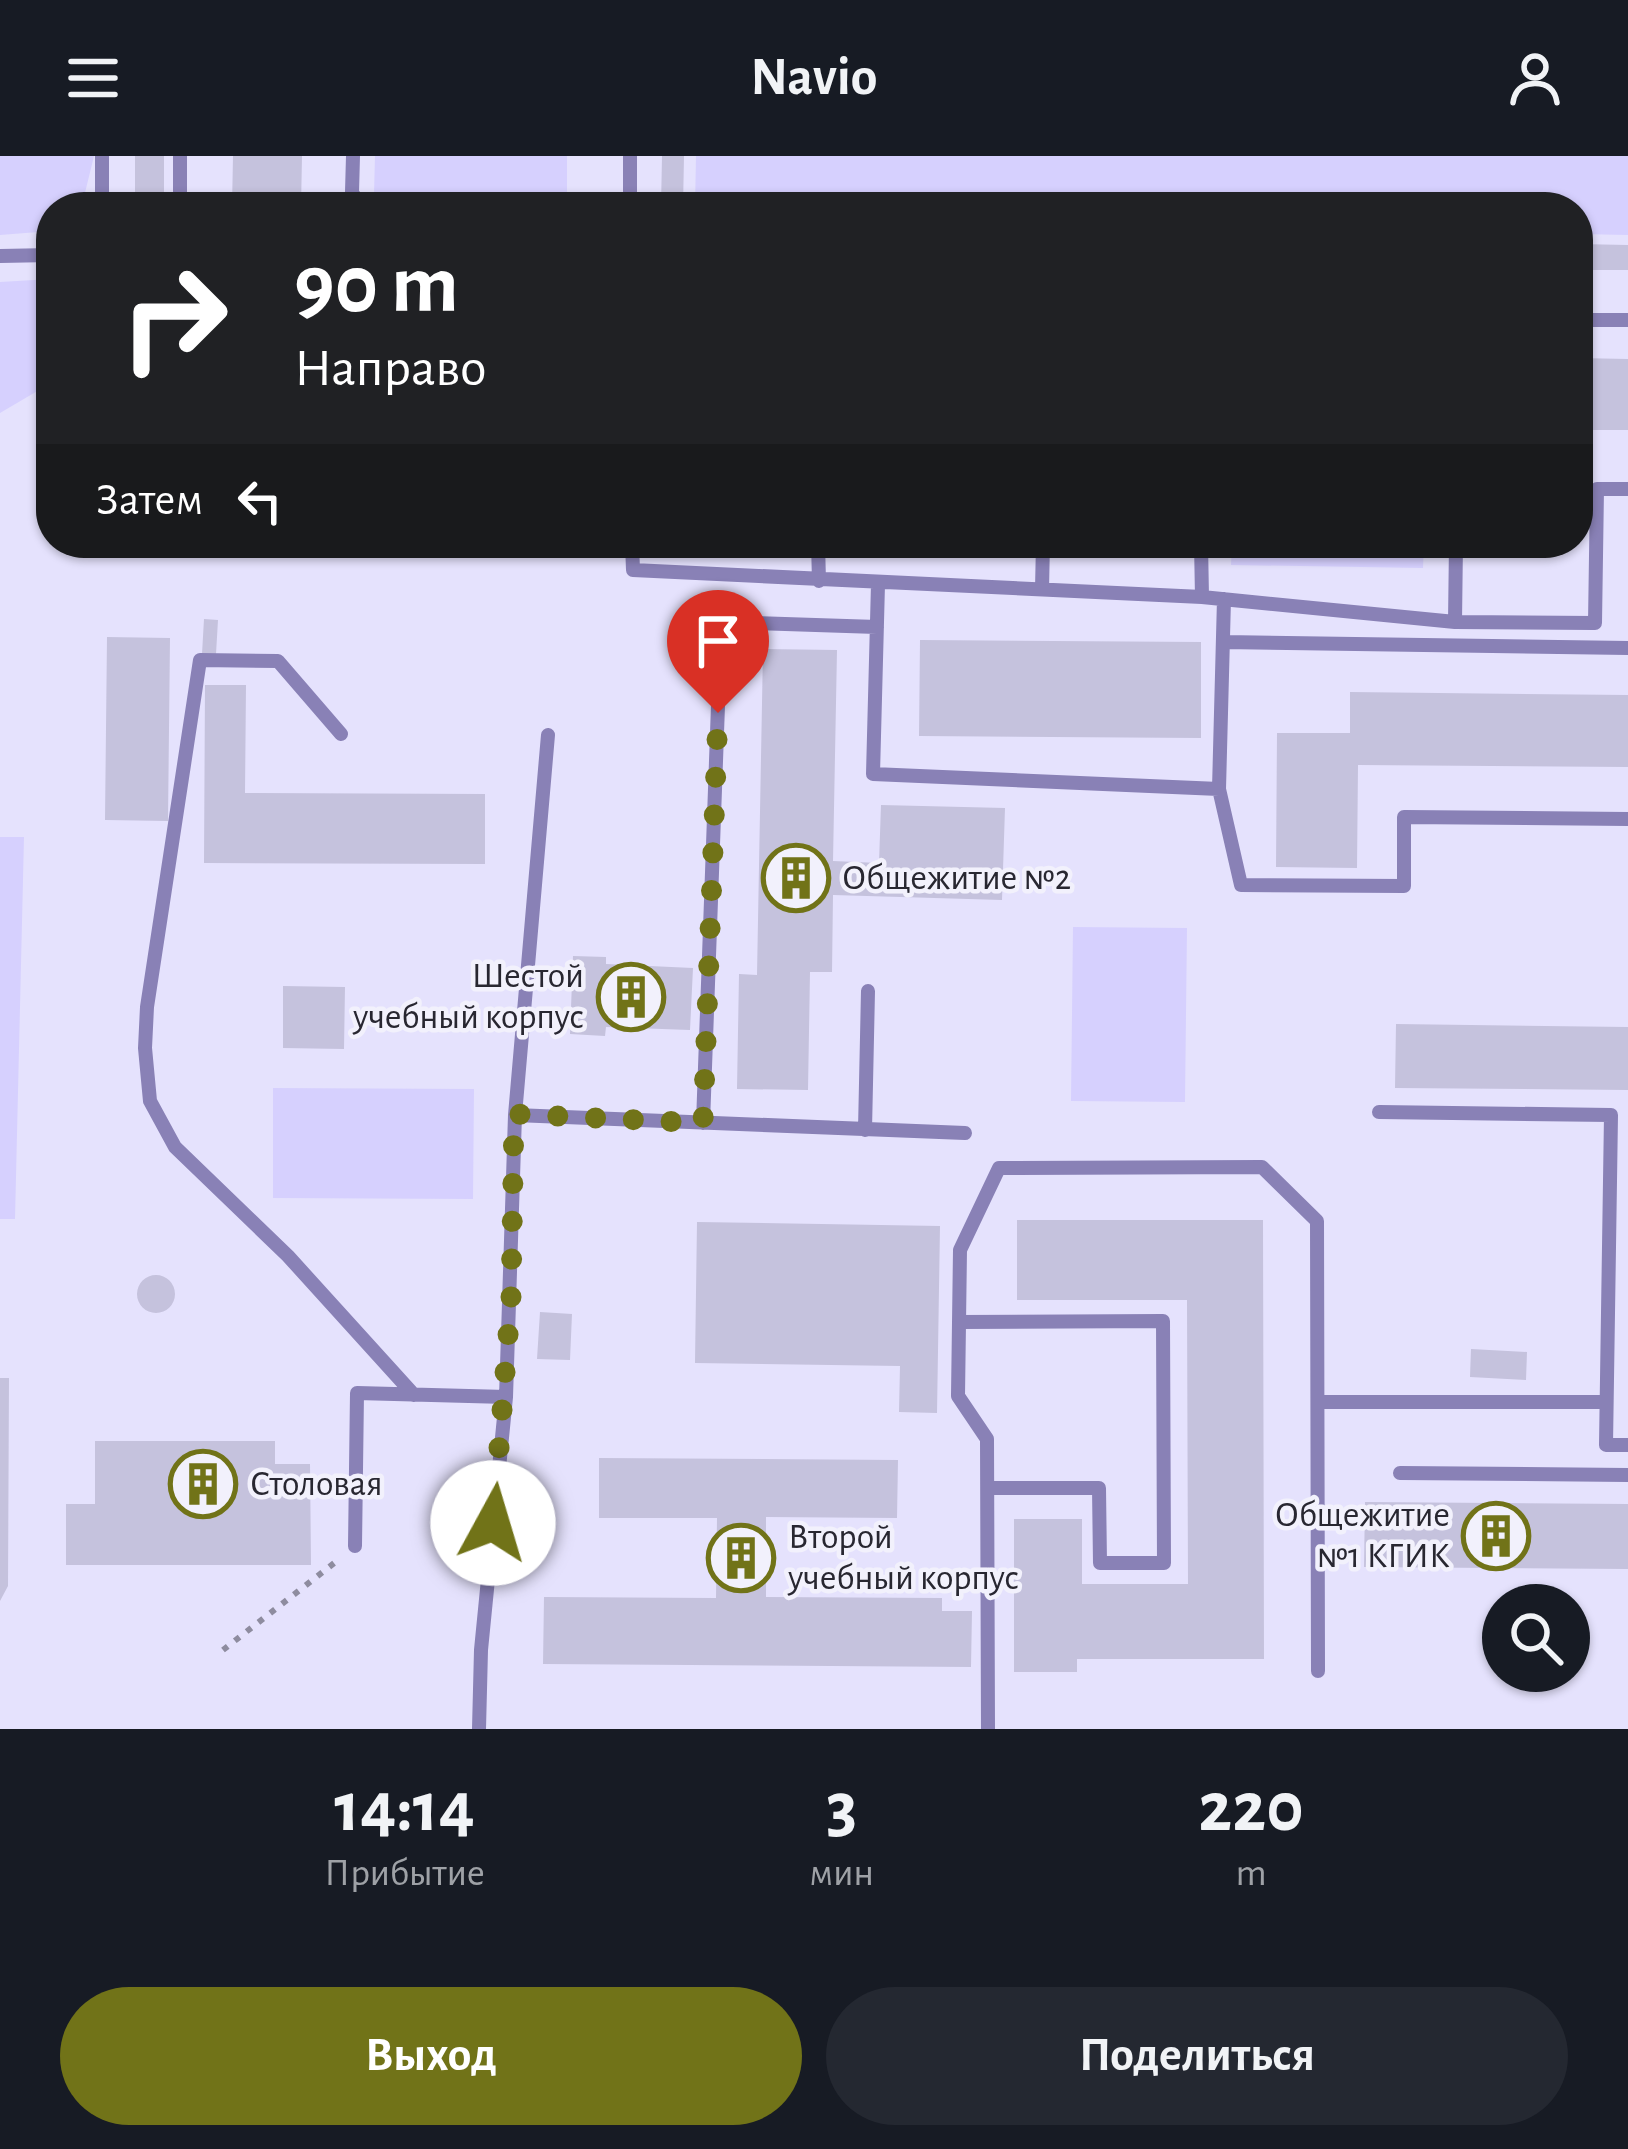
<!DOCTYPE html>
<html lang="ru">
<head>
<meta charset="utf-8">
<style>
	:root { --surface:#171b24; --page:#242831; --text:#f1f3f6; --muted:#9ea1a6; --accent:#717318 }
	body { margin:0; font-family:"Alegreya Sans",sans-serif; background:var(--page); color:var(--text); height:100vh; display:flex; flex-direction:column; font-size:45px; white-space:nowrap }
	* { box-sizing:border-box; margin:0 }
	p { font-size:39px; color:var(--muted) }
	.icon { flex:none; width:66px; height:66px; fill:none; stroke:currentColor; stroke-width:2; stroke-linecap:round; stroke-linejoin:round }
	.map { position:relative; height:1573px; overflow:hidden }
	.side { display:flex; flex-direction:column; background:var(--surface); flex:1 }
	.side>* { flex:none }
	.banner { position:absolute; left:36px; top:36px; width:1557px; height:366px; border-radius:48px; box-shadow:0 3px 9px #0004; background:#202124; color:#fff; overflow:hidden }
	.tools { position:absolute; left:1482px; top:1428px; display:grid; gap:24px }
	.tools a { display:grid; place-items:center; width:108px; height:108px; border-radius:50%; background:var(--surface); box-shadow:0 3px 9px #0004; font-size:60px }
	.pin { position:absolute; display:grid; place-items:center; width:102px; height:102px; color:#fff; margin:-123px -51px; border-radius:50% 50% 50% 0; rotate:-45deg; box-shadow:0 0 12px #0007 }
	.pin .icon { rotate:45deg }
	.me { position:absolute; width:132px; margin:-66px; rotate:6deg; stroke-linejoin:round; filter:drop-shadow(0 0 9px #0008) }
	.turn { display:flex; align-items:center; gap:42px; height:252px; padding:0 60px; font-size:54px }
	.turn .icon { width:156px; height:156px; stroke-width:2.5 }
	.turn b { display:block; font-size:84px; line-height:102px }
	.then { display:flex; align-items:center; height:114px; padding:0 60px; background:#0003; gap:24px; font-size:45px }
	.eta { display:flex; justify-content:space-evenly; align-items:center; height:204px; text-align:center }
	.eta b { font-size:72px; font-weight:700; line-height:84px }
	.action { display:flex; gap:24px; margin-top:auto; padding:24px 60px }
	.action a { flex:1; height:138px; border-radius:72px; background:var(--accent); color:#fff; font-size:48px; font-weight:700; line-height:138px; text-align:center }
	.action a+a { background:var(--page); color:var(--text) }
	header { display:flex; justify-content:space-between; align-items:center; height:156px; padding:0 60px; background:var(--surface); font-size:54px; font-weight:700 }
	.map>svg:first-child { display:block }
	.green { fill:#d6d0fe }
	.building { fill:#c5c2dd }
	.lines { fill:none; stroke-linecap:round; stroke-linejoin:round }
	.path { stroke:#8e8c9f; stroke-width:6; stroke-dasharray:6 9; stroke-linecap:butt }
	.service { stroke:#8981b6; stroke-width:14 }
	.route { stroke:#717318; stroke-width:21; stroke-dasharray:0 37.8 }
	.labels { text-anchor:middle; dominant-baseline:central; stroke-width:9; stroke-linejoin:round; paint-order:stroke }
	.poi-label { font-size:36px; fill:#282731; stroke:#f2f1fc; text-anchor:start }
</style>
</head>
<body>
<header><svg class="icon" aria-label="menu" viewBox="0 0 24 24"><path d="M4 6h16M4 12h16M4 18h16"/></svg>Navio<svg class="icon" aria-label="person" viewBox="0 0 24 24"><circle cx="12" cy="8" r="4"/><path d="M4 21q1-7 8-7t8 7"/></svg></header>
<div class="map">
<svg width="1628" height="1573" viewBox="0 0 1628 1573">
	<rect width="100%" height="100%" fill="#e5e2fd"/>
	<path class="green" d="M0,0H94L82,49L51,51V75L0,79Z
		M375,0H567V40L374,38Z
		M696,0H1628V79L1578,78V51H695Z
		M51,123V227L0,257V126Z
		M836,387H1024V400L836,397Z
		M1232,387H1424L1423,412L1231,409Z
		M0,681H24L15,1063H0Z
		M1073,771L1187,772L1185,946L1071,945Z
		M273,932L474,933L473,1043L273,1042Z"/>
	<path class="building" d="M135,0H164V51H135Z
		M233,0H302L301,51H232Z
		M662,0H684L683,51H661Z
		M1578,88L1628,89V114H1578Z
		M1578,202L1628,203V274H1578Z
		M204,463L218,464L216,498H202Z
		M107,481L170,482L168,665L105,664Z
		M920,484L1201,486V582L919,580Z
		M763,493L837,494L833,705L879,707L881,649L1005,652L1002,744L833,739L832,816H810L808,934L737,933L739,818L757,819Z
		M205,529H246L245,637L485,638V708L204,707Z
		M1350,536L1628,539V611L1358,609L1357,712L1276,711L1277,577H1350Z
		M573,800L606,801V808L693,812L690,874L606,871L605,880L570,878Z
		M283,830L345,831L344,893L283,892Z
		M1396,868L1628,871V934L1395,932Z
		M1017,1064H1263L1264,1503H1077V1516H1014V1363H1082V1428H1188L1187,1144H1017Z
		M697,1066L940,1070L937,1257L899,1256L900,1210L695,1207Z
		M137 1138a19 19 0 1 1 38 0a19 19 0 1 1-38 0Z
		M540,1156L572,1158L570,1204L537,1203Z
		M1471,1193L1527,1196L1526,1224L1470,1221Z
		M0,1222H9L8,1430L0,1445Z
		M95,1285H275V1308H310L311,1409H66V1348H95Z
		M599,1302L898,1304L897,1362L766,1361V1441L942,1442V1455H972L971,1511L543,1508L544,1441L716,1442L717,1362H599Z
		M1365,1346L1628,1348V1413L1364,1411Z"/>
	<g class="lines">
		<path class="path" d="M223,1494L338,1404"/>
		<path class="service" d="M353,0L352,36L360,51
			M102,51V0
			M180,51V0
			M630,51V0
			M0,100L51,99
			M1578,164H1628
			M632,387L633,414L1202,441L1455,466L1595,467L1597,333H1628
			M818,387L819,425
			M1201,387L1202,441
			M878,428L873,618L1219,633
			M1042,433L1043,387
			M1224,443L1219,633L1241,729L1404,730V661L1628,663
			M1455,466L1456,387
			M1224,486L1628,492
			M341,578L278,505L200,504L147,851L145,892L150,945L175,991L288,1100L414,1239
			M1379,956L1611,959L1606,1289H1628
			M515,959L965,977
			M703,967L721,466L877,471
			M865,974L868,835
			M959,1166L1163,1165L1164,1407H1100L1099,1332H988
			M1319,1246H1606
			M1400,1317L1628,1319
			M355,1390L357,1237L506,1241
			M479,1573L481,1494L506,1241L515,959L548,579
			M988,1573L987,1283L958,1240L960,1094L999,1012L1262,1011L1317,1065L1318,1515"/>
	</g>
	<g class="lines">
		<path class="route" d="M493,1367L511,1142L514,958L703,967L718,557"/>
	</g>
	<defs>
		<g id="building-ring" transform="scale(3.45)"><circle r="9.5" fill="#f2f1fc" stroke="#717318" stroke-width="1.5"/><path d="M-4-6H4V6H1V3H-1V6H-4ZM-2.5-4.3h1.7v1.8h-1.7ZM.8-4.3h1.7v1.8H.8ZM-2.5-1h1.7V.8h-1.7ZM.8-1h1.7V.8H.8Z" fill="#717318"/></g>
	</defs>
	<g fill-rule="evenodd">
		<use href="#building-ring" x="796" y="722"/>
		<use href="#building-ring" x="631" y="841"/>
		<use href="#building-ring" x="203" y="1328"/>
		<use href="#building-ring" x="1496" y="1380"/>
		<use href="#building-ring" x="741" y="1402"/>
	</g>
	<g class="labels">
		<g class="poi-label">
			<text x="842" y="722">Общежитие №2</text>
			<text x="584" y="820" text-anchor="end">Шестой<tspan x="584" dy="41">учебный корпус</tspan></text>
			<text x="250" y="1328">Столовая</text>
			<text x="1450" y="1359" text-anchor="end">Общежитие<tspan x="1450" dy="41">№1 КГИК</tspan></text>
			<text x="788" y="1381">Второй<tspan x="788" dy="41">учебный корпус</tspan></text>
		</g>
	</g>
</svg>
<div class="tools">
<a><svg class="icon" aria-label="search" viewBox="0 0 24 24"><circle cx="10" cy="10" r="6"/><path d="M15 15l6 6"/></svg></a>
</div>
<div class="pin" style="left:718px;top:557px;background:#d93025"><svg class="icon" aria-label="arrive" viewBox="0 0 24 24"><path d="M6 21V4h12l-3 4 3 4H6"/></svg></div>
<svg class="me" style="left:493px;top:1367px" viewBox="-20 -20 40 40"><circle r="19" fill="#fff"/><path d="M0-13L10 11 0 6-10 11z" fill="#717318"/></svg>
<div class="banner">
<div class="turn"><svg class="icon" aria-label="right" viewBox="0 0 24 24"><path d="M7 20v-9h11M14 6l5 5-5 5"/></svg><div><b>90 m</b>Направо</div></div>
<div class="then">Затем<svg class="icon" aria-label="left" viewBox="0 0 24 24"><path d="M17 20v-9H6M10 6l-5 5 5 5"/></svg></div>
</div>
</div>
<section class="side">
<div class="eta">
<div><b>14:14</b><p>Прибытие</p></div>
<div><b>3</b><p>мин</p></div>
<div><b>220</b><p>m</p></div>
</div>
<div class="action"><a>Выход</a><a>Поделиться</a></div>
</section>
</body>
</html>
